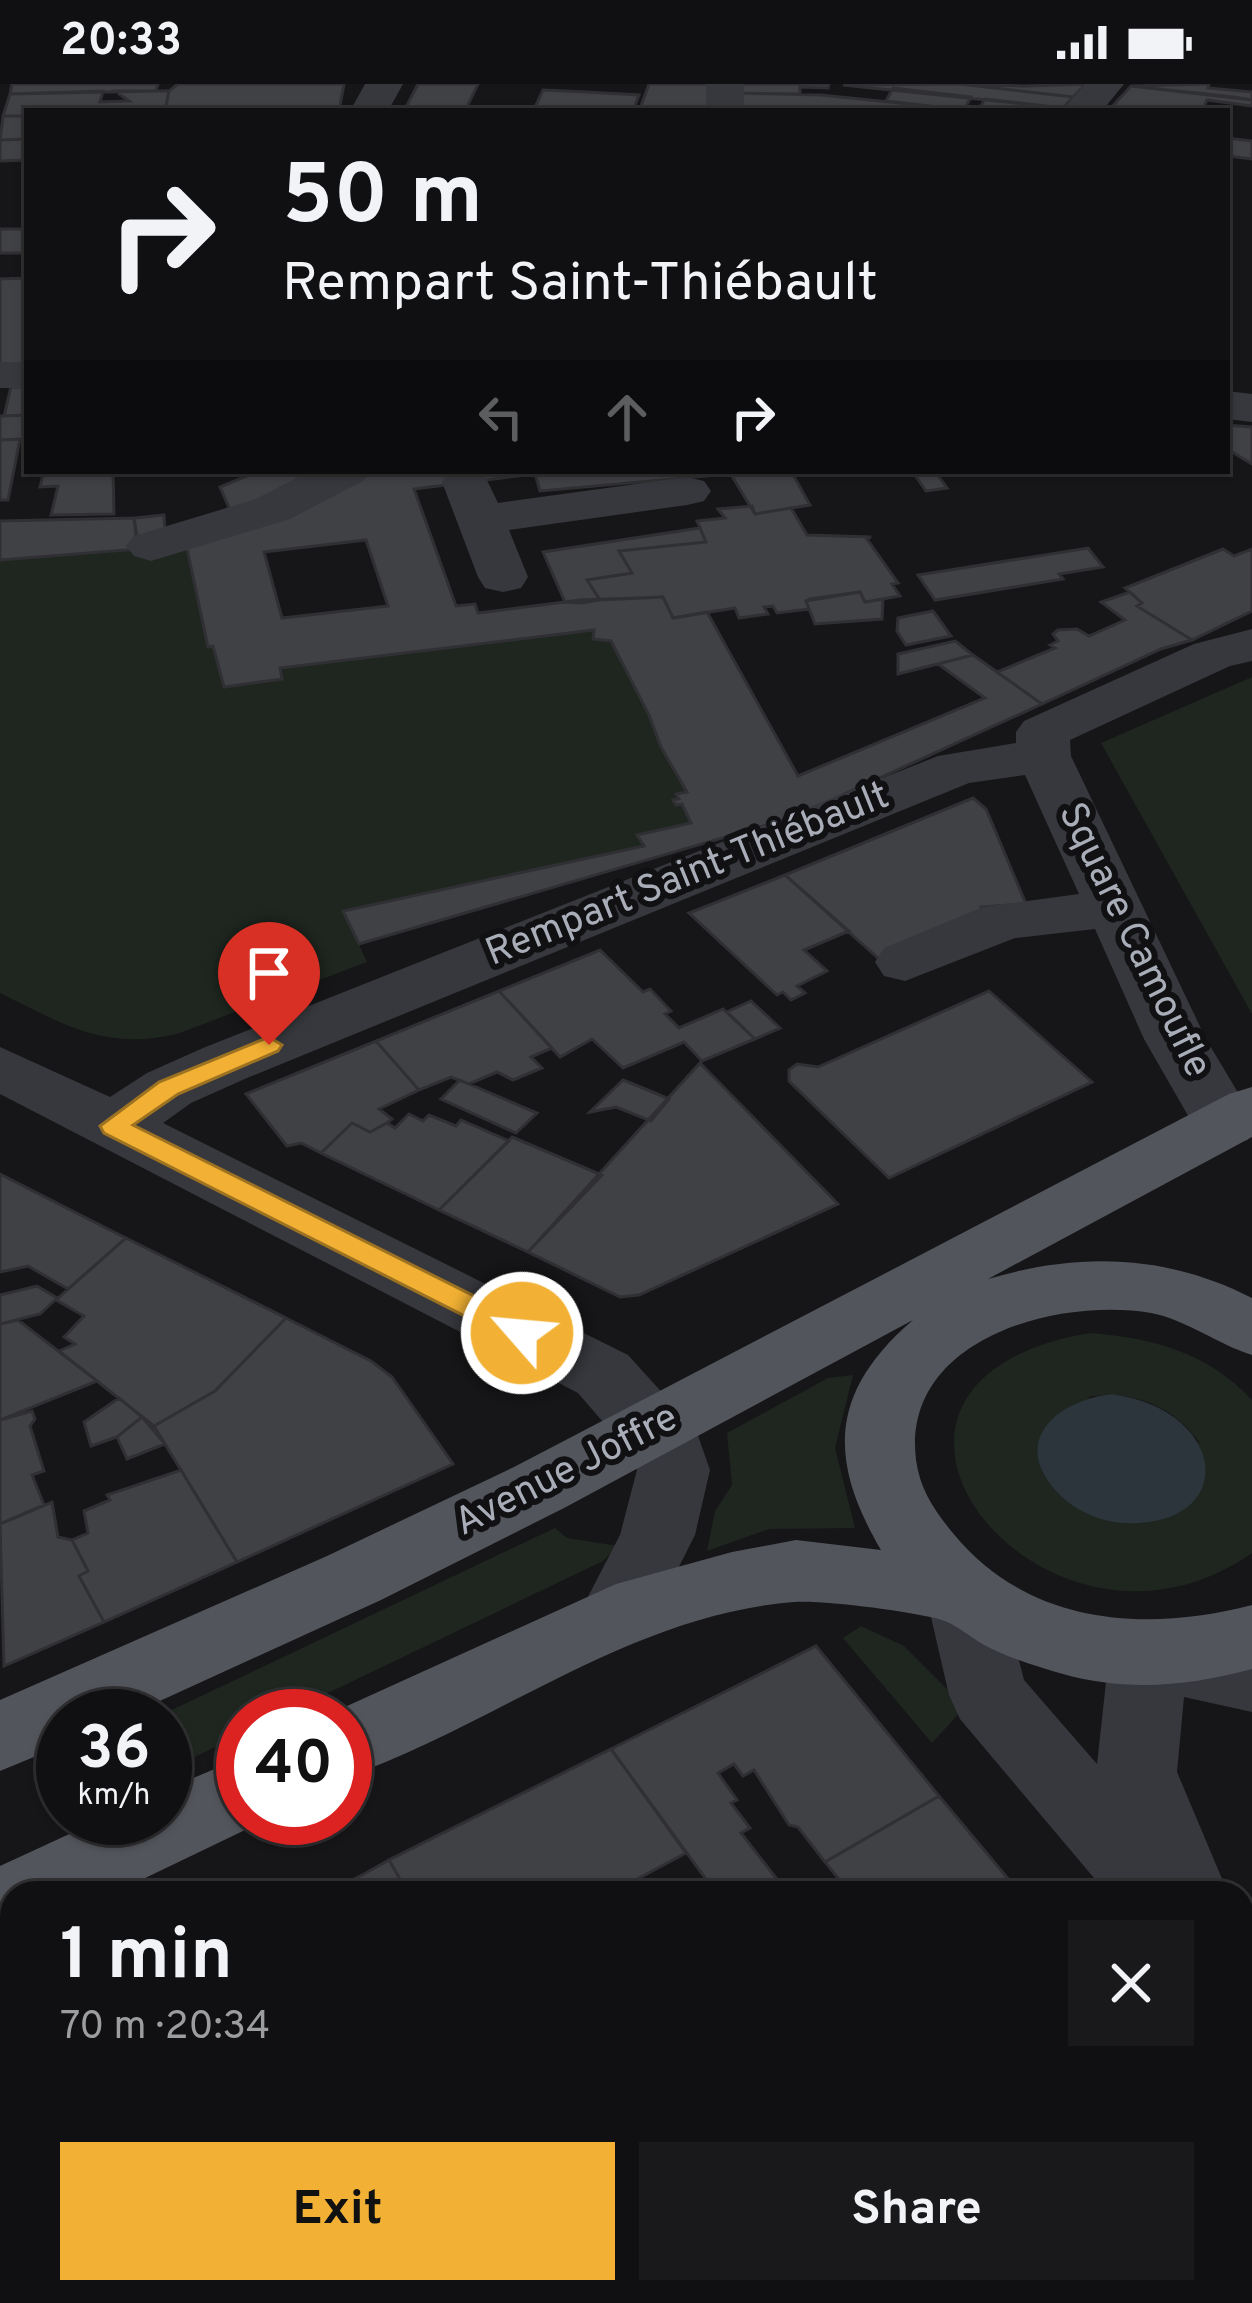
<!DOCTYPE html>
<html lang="en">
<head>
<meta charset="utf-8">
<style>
	:root { --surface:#101012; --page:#19191b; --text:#f1f3f6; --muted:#9c9d9f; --line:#303032; --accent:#f2b134 }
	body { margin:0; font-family:Overpass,sans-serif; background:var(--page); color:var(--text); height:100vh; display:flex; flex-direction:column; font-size:45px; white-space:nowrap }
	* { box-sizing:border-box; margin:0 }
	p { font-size:39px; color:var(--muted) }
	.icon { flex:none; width:66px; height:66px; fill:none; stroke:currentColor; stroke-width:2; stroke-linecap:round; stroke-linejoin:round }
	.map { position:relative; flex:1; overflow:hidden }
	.drawer { position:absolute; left:0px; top:1797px; width:1254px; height:423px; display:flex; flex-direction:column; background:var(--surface); border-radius:36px 36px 0 0; box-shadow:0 3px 9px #0004,0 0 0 3px var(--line) }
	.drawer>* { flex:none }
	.banner { position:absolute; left:24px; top:24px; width:1206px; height:366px; border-radius:0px; box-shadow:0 3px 9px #0004,0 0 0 3px var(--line); background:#101012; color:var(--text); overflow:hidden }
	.speed { position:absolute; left:36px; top:1605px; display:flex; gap:24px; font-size:60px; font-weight:700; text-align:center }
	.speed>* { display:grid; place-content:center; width:156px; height:156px; border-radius:50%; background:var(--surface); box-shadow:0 3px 9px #0004,0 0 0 3px var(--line); line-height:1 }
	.speed small { font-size:30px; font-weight:400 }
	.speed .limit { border:18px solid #d22; background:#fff; color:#111 }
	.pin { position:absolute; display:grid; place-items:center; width:102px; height:102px; color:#fff; margin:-123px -51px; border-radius:50% 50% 50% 0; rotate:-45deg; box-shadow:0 0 12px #0007 }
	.pin .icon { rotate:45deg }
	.me { position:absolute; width:132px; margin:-66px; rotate:297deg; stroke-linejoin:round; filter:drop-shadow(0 0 9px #0008) }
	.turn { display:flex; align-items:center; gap:42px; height:252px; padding:0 60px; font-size:54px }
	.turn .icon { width:156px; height:156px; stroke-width:2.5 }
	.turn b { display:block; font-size:84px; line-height:102px }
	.lanes { display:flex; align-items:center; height:114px; padding:0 60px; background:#0003; justify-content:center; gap:60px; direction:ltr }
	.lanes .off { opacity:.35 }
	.round { display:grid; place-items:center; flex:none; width:126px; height:126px; border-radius:0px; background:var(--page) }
	.head { display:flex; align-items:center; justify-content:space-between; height:204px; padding:0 60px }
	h1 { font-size:72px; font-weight:700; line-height:90px }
	.cta { display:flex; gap:24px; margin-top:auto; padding:24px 60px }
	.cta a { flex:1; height:138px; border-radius:0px; background:var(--accent); color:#111; font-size:48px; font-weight:700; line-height:138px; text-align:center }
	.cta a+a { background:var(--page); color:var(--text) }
	.status { display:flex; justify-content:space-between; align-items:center; height:84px; padding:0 60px; background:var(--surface); direction:ltr }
	.status svg { height:33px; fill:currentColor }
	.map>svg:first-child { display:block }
	.green { fill:#1e261f; fill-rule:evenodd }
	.water { fill:#2c353c }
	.building { fill:#404145; stroke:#303034; stroke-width:3; fill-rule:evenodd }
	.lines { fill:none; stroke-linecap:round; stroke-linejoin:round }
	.minor { fill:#37383d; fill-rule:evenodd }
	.major { fill:#53555c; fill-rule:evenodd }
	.route { fill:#f2b134; stroke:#9d7322; stroke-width:3 }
	.labels { text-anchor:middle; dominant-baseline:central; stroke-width:12; stroke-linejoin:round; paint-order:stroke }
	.street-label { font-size:39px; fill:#a8adb8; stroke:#111113 }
</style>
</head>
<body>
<div class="status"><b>20:33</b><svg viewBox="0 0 49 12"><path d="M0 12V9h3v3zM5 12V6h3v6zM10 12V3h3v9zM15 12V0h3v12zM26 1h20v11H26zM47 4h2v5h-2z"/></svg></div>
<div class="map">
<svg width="1252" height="2219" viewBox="0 0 1252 2219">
	<rect width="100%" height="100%" fill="#161618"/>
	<path class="green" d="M186,462L208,562L282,595L280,584L594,546L593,555L611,557C637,610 659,650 687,708L677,710L679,715L674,717L682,720L691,739L638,751L644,762L344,828L367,878L177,950C104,967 63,940 0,909V476Z
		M1252,593V930L1101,659Z
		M1090,1249C1152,1254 1208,1268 1252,1316V1469C1043,1615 794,1299 1090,1249ZM1112,1310C1151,1315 1176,1327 1200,1359L1087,1313Z
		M853,1291L835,1364L855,1444L769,1445L707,1467L715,1427L732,1401L727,1349L828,1294Z
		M555,1444L567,1454L618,1462L603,1477L280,1632H243V1650L165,1687V1632H159Z
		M861,1542L904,1562L965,1623L932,1659L843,1554Z"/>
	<path class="water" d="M1112,1310C1229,1326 1240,1444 1123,1439C1095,1437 1068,1423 1051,1401C1012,1350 1065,1315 1112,1310Z"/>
	<path class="building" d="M12,0H158L156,7L10,10Z
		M178,0H344L339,27H165L169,7Z
		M418,0H478L465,27H404Z
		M649,0H710L712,27H639Z
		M738,0H829L828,4L800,3V10L738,9Z
		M960,0L1073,13L1063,24L843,1Z
		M960,0L1024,2L1086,0L1073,13Z
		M1209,0L1208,4L1252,8V16L1131,2Z
		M1131,2L1234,13L1252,16V22L1207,16L1202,27H1108Z
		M893,4L971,13L964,26L886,17Z
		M543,6L586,8L639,11L633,27L535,23Z
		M103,7L100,18L129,17L115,7H169L165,27H27V32H3L10,10Z
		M738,9L821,11L928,22L911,27H843L844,23L739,27Z
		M985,15L1063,24L979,25Z
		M3,32H27V55L0,56Z
		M1227,54L1252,57V75L1227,72Z
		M27,55V76L0,77V56Z
		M0,145H27V169H0Z
		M27,194V282H0V195Z
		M11,303H27V331L4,332Z
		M27,331V355L0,356V332Z
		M1227,341L1252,343V380L1227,365Z
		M20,355L8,416H0V356Z
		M44,387H113L114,430L51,431L58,402L40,403Z
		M259,387H318L277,409L230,426L220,403Z
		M364,387H705L707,392L540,407L535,390L414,405L456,522L475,520L478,529L580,516L663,513L673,534L707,528L798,692L985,614L938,580L973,571L1042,620L794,733L359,860L343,827L644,762L637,751L691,739L682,720L676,721L673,716L679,715L676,710L687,708L661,663L649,631L611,557L593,555L594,546L280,584L282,595L224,603L213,562L208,563L186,460ZM366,456L388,522L282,534L264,468Z
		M791,387L810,421L755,430L730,389Z
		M912,387H935L947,404L926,407Z
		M752,422L755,430L791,424L807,451L871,453L867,455L898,499L892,500L900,512L865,518L860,508L810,515L806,517L809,525L777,529L773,522L764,523L768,530L739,534L735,524L673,534L663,513L600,516L587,496L632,489L619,467L706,458L697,437L725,434L718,425Z
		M164,431L165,450L136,453L134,434Z
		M134,434L139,465L0,476V437Z
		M700,444L706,458L619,467L632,489L587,496L600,516L582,519L565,518L543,468Z
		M1088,464L1103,483L1059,490L1063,495L935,516L918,491Z
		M1223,465L1234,472L1252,465V527L1192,556L1137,522L1142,519L1125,504Z
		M860,508L865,518L883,515L882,535L815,540L806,517Z
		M1130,508L1142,519L1137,522L1192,556L1161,565L1042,620L997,588L1055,564L1050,561L1058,557L1053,550L1058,546L1077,545L1089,552L1125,536L1101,518Z
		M933,527L951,552L906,561L897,547L898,534Z
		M955,557L973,571L898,590V570Z
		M973,714L986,725L1026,820L981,823L983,829L878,874L785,791Z
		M785,791L849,847L804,866L827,887L797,902L805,909L791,916L783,908L777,911L689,829Z
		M600,866L643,908L650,905L671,927L665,930L679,944L723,925L755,955L702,977L684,958L623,984L592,955L560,973L499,907Z
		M272,882L293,907L255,921L235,896Z
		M499,907L552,964L531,973L542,984L513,996L497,988L469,1000L451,993L419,1006L376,957Z
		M989,907L1092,998L889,1094L789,997V986L797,980L818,983Z
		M751,917L780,944L755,955L727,928Z
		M376,957L419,1006L379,1025L392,1035L387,1039L370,1048L352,1039L321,1069L301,1059L287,1062L246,1010Z
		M700,979L838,1120L639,1211L620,1213L528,1168Z
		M460,996L469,1000L537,1029L516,1049L441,1015Z
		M623,996L655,1009L669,1015L651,1037L616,1023L590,1028Z
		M409,1030L423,1037L429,1031L456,1042L461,1036L509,1057L439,1126L321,1069L352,1039L370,1048L387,1039L395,1044Z
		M512,1053L602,1091L528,1168L439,1126Z
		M0,1090L108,1145L126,1154L68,1205L28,1182L0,1188Z
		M126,1154L286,1234L215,1307L154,1342L59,1267L75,1260L64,1253L84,1232L56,1216Z
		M37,1202L57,1214L40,1230L0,1240V1211Z
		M286,1234L371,1277L392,1293L453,1380L237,1478L154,1342L215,1307Z
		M18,1236L97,1297L0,1336V1240Z
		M119,1314L142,1333L117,1353L91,1362L84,1338Z
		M32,1327L35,1335L30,1342L44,1387L32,1391L44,1421L0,1440V1336Z
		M142,1333L165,1360L127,1375L117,1353Z
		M181,1386L237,1478L104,1538L79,1492L88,1487L72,1456L88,1449L84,1427L110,1416L107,1411Z
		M52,1418L58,1453L72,1456L88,1487L79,1492L104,1538L4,1582L0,1440Z
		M816,1562L939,1712L825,1778L798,1743L789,1741L754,1686L743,1692L734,1680L718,1689L737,1716L731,1719L750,1744L741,1749L783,1803L772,1809H716L611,1665Z
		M611,1665L686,1769L611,1809H408L389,1776Z
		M939,1712L1020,1809H850L825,1778Z
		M389,1776L408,1809H326L364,1790Z
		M295,2208H480L486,2219H301Z
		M531,2208H582L562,2219H537Z
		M923,2208H1087L1070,2219H931Z
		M923,2208L931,2219H729L746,2208Z"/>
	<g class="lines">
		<path class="minor" d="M365,0H403L388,27H350Z
			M706,0H744V27H706Z
			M1085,0H1124L1102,27H1062Z
			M0,278H27V304H0Z
			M1227,307L1252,310V338L1227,335Z
			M310,387H370L363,397L290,435L151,477L134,472L126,462L134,452L256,415Z
			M449,388H483L498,419L687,393L704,397L711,407L704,417L687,421L509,446L528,493L521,504L503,508L485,504L478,493L442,398Z
			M1252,545V577L1230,582L1070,656L1071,672L1206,955L1252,1032L1248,1056L1225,1062L1202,1056L1144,955L1095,845L1015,854L905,897L884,892L875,878L884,864L983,823L1079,810L1025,691L969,699L247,994L191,1019L163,1039L628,1271L696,1346L710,1386L695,1451L643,1554L616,1564L589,1554L578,1532L620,1451L637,1386L635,1375L578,1309L0,1010V963L110,1013L147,989L203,964L938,672L1016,659V648L1024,637L1194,560Z
			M963,1476L990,1485L1001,1507L1024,1596L1097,1680L1109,1571L1120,1548C1171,1531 1201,1554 1252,1562V1628L1184,1613L1177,1688L1228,1809H1112L1094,1794L960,1635L949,1611L925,1507L936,1485Z
			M1242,1841L1252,1844V1931L1242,1927Z
			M134,2208H229L233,2219H138Z
			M241,2208H343L344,2211L341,2219H237Z"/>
		<path class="major" d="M1252,1003V1053L988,1195C1079,1168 1166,1170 1252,1214V1271C1217,1260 1187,1236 1151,1229C1059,1213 901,1254 916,1376C920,1405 934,1426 952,1448C1027,1541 1144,1549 1252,1521V1585C1189,1602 1127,1608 1063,1590C1038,1583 1009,1574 986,1562C971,1554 955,1539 939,1535C907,1527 825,1516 794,1518C630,1531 495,1641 345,1694V1632H325L616,1500L732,1468L796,1456L881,1466C828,1376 829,1308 913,1236L566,1423L381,1516L127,1632H63V1661L0,1687V1616L327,1472L514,1383L1229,1010Z
			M243,1673V1734H270L114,1809H12V1840L0,1836V1782L104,1734H165V1706Z
			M0,2063L12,2068V2208H88L92,2219H0L4,2181L0,2179Z"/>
	</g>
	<path class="route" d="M269,953L282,961L278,967L178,1010L133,1041L532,1241L536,1249L532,1256H512L104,1049L100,1042L159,998Z"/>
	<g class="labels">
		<g class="street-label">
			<text transform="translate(688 792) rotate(-22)">Rempart Saint-Thiébault</text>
			<text transform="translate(1133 857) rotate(64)">Square Camoufle</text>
			<text transform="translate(567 1388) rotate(-27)">Avenue Joffre</text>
		</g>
	</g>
</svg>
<div class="speed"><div>36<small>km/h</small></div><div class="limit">40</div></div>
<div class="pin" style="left:269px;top:961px;background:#d93025"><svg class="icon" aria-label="arrive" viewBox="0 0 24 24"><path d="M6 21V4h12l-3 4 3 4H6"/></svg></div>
<svg class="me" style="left:522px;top:1249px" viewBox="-20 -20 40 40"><circle r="17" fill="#f2b134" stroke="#fff" stroke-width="3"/><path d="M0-11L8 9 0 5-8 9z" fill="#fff"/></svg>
<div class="banner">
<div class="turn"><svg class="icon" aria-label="right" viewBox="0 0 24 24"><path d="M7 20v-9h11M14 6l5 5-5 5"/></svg><div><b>50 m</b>Rempart Saint-Thiébault</div></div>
<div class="lanes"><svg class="icon off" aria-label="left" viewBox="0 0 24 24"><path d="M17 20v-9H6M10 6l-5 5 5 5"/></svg><svg class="icon off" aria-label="ahead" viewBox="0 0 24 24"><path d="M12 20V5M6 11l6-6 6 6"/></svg><svg class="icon" aria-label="right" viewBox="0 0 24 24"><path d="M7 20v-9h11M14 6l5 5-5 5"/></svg></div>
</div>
<section class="drawer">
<div class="head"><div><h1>1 min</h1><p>70 m · 20:34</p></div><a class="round"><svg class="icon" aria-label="close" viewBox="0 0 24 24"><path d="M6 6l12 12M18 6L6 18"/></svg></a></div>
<div class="cta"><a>Exit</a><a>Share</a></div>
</section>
</div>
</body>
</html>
